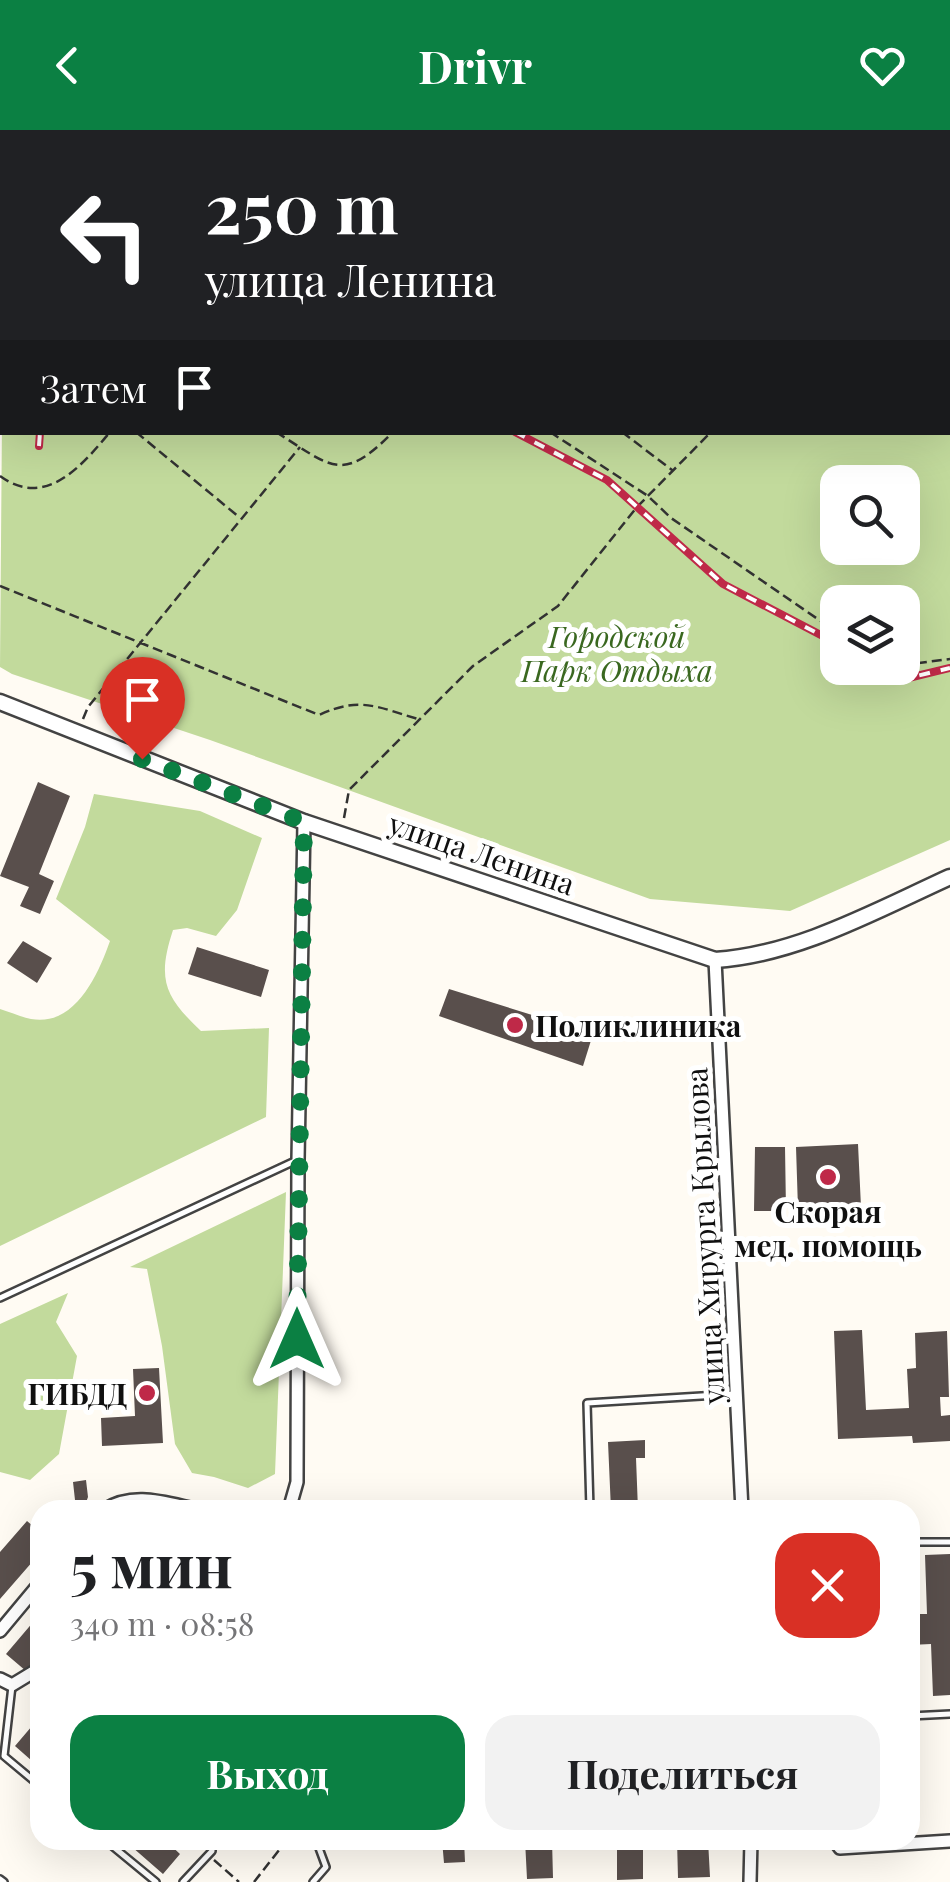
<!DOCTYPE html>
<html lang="ru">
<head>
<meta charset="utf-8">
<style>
	:root { --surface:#fff; --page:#f2f2f2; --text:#202124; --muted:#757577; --accent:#0b8043 }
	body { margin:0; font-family:"Playfair Display",serif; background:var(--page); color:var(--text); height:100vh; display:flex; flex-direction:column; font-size:38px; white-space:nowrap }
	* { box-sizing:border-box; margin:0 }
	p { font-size:32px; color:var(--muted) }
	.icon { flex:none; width:55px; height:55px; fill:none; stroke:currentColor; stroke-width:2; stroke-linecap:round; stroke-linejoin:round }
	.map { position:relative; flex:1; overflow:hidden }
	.sheet { position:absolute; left:30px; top:1370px; width:890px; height:350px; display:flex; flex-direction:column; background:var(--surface); border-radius:30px; box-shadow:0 10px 40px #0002 }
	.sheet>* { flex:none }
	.top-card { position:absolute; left:0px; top:0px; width:950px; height:305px; box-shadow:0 10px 40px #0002; background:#202124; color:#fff; overflow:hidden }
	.fabs { position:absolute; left:820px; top:335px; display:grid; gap:20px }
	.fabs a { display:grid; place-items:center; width:100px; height:100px; border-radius:20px; background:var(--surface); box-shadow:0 10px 40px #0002; font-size:50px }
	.pin { position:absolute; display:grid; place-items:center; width:85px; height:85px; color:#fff; margin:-102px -42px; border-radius:50% 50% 50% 0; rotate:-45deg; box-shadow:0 0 10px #0007 }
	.pin .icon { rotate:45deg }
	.me { position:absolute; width:110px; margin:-55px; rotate:0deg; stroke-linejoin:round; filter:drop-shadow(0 0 8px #0008) }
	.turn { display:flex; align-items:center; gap:35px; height:210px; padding:0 40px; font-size:45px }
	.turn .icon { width:130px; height:130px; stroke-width:2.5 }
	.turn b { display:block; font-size:70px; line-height:85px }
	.then { display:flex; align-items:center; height:95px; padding:0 40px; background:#0003; gap:20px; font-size:38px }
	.round { display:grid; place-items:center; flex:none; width:105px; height:105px; border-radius:30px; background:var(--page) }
	.headline { display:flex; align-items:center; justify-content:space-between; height:170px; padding:0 40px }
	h1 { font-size:60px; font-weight:700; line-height:75px }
	.cta { display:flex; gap:20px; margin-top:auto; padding:20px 40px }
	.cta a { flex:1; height:115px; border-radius:30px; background:var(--accent); color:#fff; font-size:40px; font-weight:700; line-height:115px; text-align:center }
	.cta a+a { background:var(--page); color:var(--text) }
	header { display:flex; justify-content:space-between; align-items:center; height:130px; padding:0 40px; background:var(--accent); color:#fff; font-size:45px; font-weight:700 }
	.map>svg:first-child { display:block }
	.forest { fill:#c2da9c; fill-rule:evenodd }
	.building { fill:#594f4c }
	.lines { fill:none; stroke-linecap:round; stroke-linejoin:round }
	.service-casing { stroke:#434343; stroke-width:10 }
	.minor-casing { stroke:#434343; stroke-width:16 }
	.tertiary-casing { stroke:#434343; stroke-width:19 }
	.path { stroke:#323232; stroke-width:2.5; stroke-dasharray:10 5; stroke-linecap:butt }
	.service { stroke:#fff; stroke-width:5 }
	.minor { stroke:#fff; stroke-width:11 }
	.tertiary { stroke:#fff; stroke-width:14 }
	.rail-casing { stroke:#bf2948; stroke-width:8 }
	.rail { stroke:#fff; stroke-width:4; stroke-dasharray:11; stroke-linecap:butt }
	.route { stroke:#0b8043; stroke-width:18; stroke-dasharray:0 32.4 }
	.poi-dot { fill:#bf2948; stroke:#fff; stroke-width:4 }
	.labels { text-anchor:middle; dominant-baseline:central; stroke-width:10; stroke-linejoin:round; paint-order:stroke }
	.park-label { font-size:30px; font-style:italic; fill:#3a6820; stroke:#fff }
	.street-label { font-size:30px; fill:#101010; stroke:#fff }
	.poi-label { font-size:30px; font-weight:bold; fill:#101010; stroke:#fff; text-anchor:start }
</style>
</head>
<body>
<header><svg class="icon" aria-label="back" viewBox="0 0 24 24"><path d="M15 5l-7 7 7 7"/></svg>Drivr<svg class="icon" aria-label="heart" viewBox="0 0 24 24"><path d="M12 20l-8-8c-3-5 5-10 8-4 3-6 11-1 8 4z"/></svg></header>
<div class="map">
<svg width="950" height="1752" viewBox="0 0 950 1752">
	<rect width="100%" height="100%" fill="#fffbf3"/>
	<path class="forest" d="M116,0H950V710L790,781L650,769L210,610L12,544L0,537L2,289V302H948V2H115ZM902,352V418H838V352ZM838,472H902V538H838Z
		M94,664L200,681L262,708L237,780L216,806L187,798L173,800C157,849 164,866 201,901L269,898L266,987L0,1116V879C10,882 21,887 31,889C75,897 98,845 110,811L56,769L85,697Z
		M286,1062L275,1344L248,1358L214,1347L192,1343L175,1314L162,1216L147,1139L130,1137Z
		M68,1163L56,1192L77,1226L59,1324L30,1350L0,1342V1194Z"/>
	<path class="building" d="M38,652L70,666L39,744L54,751L40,784L20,776L29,757L0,746Z
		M23,811L52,828L37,853L7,833Z
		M197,817L269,840L261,867L188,844Z
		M449,859L593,904L583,936L439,886Z
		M858,1014L861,1077L798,1079L796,1017Z
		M755,1017H785L786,1081H754Z
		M862,1200L866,1280L909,1278L907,1239L916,1238L915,1203L947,1201L949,1267H940L941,1286L950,1285V1311L913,1313L912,1306L838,1309L834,1201Z
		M159,1238L163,1313L102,1316L101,1288L135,1286L133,1239Z
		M645,1310V1328H636L638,1380H611L608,1312Z
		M86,1350L88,1367L84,1378L61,1380L75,1370L73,1352Z
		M27,1391L40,1402V1423L0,1469V1422Z
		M950,1424V1565L933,1566L931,1514L910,1515V1484H927L925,1425Z
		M40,1484V1525L26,1541L6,1524Z
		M32,1596L40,1603V1638L15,1616Z
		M124,1710H165L180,1724L163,1744Z
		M442,1710H464L465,1732L444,1733Z
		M525,1710H552L553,1748L527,1749Z
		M617,1710H643V1749L617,1750Z
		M677,1710H708L710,1747L678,1748Z"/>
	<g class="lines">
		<g class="service-casing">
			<path id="service" d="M0,1168L297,1030
				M590,1380L587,1273L734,1264
				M910,1412H950
				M12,1556L4,1626L40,1656
				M910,1586L950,1584
				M105,1710L156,1752
				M0,1749L4,1752
				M183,1752L212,1721V1710
				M313,1752L326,1737L316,1710"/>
		</g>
		<g class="minor-casing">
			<path id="minor" d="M715,830L742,1380
				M104,1380C134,1361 165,1373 199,1380
				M289,1380L297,1352L298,1030L304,692
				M0,1501L40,1453
				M0,1549L12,1555L40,1538
				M834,1710L840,1718L950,1711
				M750,1752L751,1710"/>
		</g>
		<g class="tertiary-casing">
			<path id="tertiary" d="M0,572L304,692L715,830C797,825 877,780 950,747"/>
		</g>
		<path class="path" d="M512,0L514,2
			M247,2L249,0
			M342,2V0
			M948,77L950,74
			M0,159L2,161
			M948,281H950
			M0,285L2,283
			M136,302L239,387
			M276,302C332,337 342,354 393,302
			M550,302L648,366L671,388L838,503
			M622,302L672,340
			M0,346C45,379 81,337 110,302
			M0,456L319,585C360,566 377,577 418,589
			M902,535L950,529
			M83,589L88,577L300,317
			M344,688L349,660L473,536L558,476L637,377L711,302
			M214,1730L239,1752
			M254,1752L287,1710"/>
		<use href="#service" class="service"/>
		<use href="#minor" class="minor"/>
		<use href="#tertiary" class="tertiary"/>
		<g class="rail-casing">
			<path id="rail" d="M233,2L235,0
				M316,2V0
				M515,302L607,350L723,454L838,514
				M39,316L40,302
				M879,538L900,550L950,538"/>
		</g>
		<use href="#rail" class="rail"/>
	</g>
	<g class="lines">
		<path class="route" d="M142,629L304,692L297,1209"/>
	</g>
	<g class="poi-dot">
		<circle cx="515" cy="895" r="10"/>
		<circle cx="828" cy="1047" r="10"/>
		<circle cx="147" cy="1263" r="10"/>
	</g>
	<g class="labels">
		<g class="park-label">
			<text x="617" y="506">Городской<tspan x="617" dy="34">Парк Отдыха</tspan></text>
		</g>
		<g class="street-label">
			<text transform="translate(482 723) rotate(19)">улица Ленина</text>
			<text transform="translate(704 1106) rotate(-93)">улица Хирурга Крылова</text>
		</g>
		<g class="poi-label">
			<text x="535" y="895">Поликлиника</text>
			<text x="828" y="1081" text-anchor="middle">Скорая<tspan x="828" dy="34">мед. помощь</tspan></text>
			<text x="127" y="1263" text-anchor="end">ГИБДД</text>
		</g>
	</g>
</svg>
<div class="fabs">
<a><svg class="icon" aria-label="search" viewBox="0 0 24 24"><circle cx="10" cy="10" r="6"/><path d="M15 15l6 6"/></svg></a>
<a><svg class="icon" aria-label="layers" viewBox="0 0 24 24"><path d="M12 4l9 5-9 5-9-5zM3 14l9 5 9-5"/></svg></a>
</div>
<div class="pin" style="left:142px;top:629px;background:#d93025"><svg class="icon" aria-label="arrive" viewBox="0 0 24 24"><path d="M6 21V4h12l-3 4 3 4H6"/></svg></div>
<svg class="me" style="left:297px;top:1209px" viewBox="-20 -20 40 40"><path d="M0-17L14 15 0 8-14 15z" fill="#0b8043" stroke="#fff" stroke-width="4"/></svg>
<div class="top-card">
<div class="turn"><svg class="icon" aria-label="left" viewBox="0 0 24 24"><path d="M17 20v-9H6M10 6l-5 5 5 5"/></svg><div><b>250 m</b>улица Ленина</div></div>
<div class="then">Затем<svg class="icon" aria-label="arrive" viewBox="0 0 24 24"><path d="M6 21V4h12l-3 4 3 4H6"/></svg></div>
</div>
<section class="sheet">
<div class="headline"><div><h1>5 мин</h1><p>340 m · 08:58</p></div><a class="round" style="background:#d93025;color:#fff"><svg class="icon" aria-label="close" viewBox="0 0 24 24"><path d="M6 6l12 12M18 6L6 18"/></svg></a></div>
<div class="cta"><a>Выход</a><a>Поделиться</a></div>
</section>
</div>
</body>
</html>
